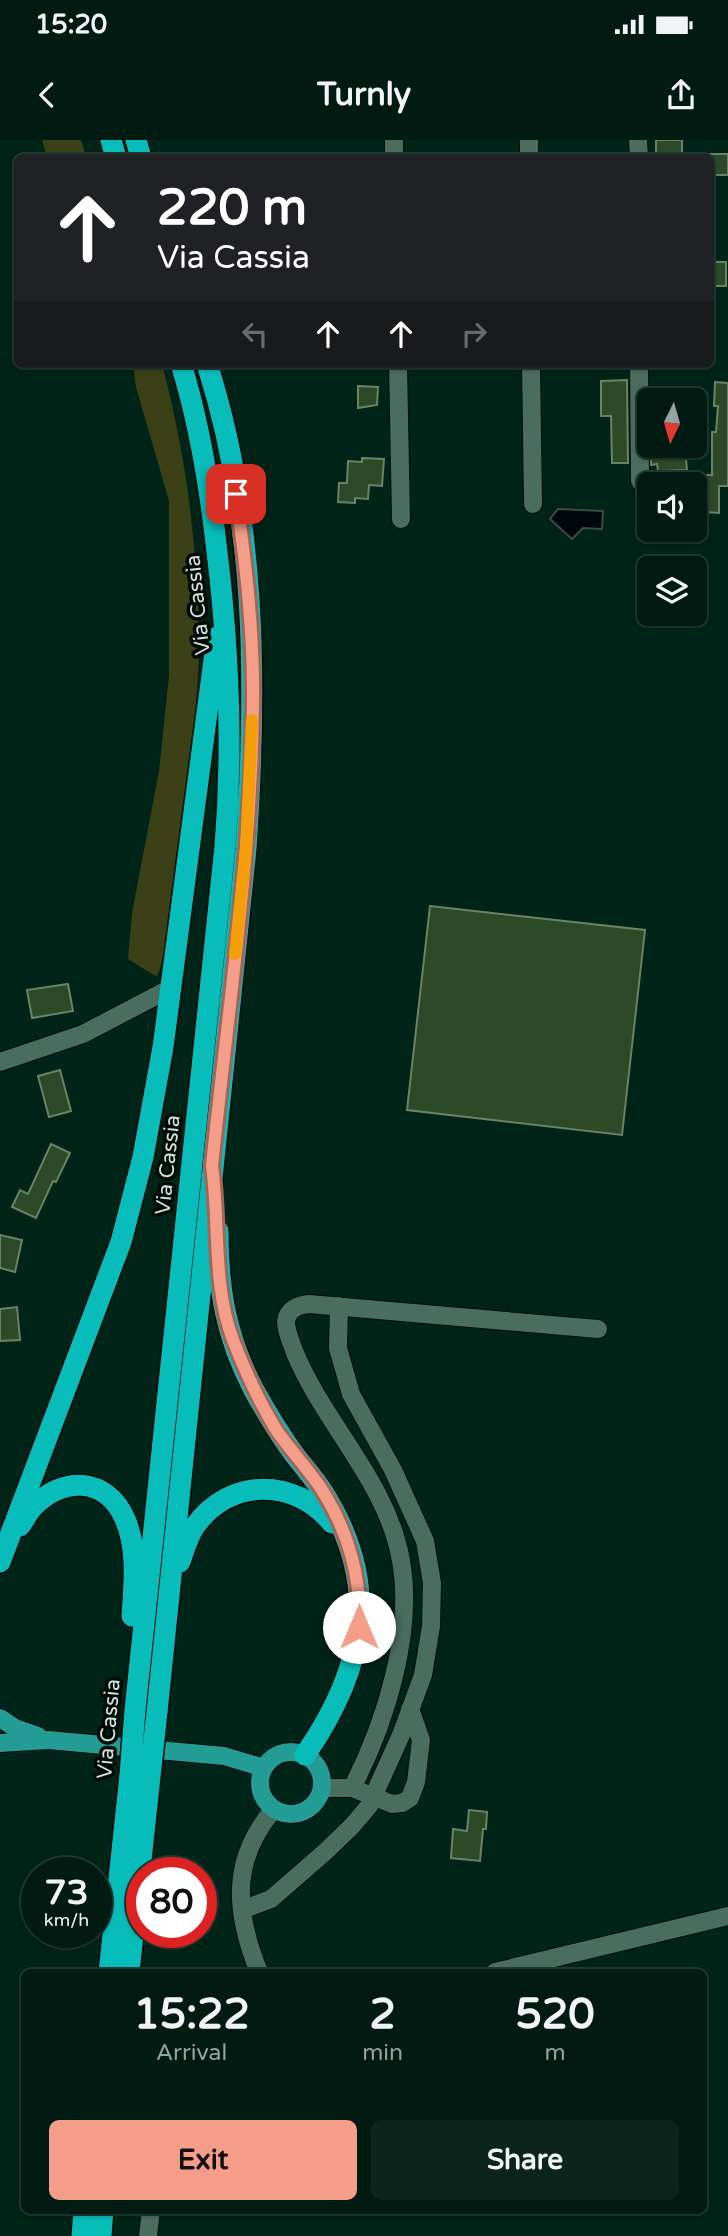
<!DOCTYPE html>
<html lang="en">
<head>
<meta charset="utf-8">
<style>
	:root { --surface:#011b13; --page:#0b241c; --text:#f1f3f6; --muted:#96a1a0; --line:#233933; --accent:#f49e89 }
	body { margin:0; font-family:"Varela Round",sans-serif; background:var(--page); color:var(--text); height:100vh; display:flex; flex-direction:column; font-size:26px; white-space:nowrap }
	* { box-sizing:border-box; margin:0 }
	p { font-size:23px; color:var(--muted) }
	.icon { flex:none; width:38px; height:38px; fill:none; stroke:currentColor; stroke-width:2; stroke-linecap:round; stroke-linejoin:round }
	.map { position:relative; flex:1; overflow:hidden }
	.drawer { position:absolute; left:21px; top:1829px; width:686px; height:245px; display:flex; flex-direction:column; background:var(--surface); border-radius:10px; box-shadow:0 2px 5px #0004,0 0 0 2px var(--line) }
	.drawer>* { flex:none }
	.hud { position:absolute; left:14px; top:14px; width:700px; height:214px; border-radius:10px; box-shadow:0 2px 5px #0004,0 0 0 2px var(--line); background:#202124; color:#fff; overflow:hidden }
	.needle { width:46px; rotate:185deg }
	.tools { position:absolute; left:637px; top:248px; display:grid; gap:14px }
	.tools a { display:grid; place-items:center; width:70px; height:70px; border-radius:10px; background:var(--surface); box-shadow:0 2px 5px #0004,0 0 0 2px var(--line); font-size:35px }
	.speed { position:absolute; left:21px; top:1717px; display:flex; gap:14px; font-size:35px; font-weight:700; text-align:center }
	.speed>* { display:grid; place-content:center; width:91px; height:91px; border-radius:50%; background:var(--surface); box-shadow:0 2px 5px #0004,0 0 0 2px var(--line); line-height:1 }
	.speed small { font-size:18px; font-weight:400 }
	.speed .limit { border:10px solid #d22; background:#fff; color:#111 }
	.pin { position:absolute; display:grid; place-items:center; width:60px; height:60px; color:#fff; margin:-30px; border-radius:14px; box-shadow:0 4px 10px #0006 }
	.me { position:absolute; width:77px; margin:-38px; rotate:0deg; stroke-linejoin:round; filter:drop-shadow(0 0 5px #0008) }
	.turn { display:flex; align-items:center; gap:24px; height:147px; padding:0 28px; font-size:32px }
	.turn .icon { width:91px; height:91px; stroke-width:2.5 }
	.turn b { display:block; font-size:49px; line-height:60px }
	.lanes { display:flex; align-items:center; height:66px; padding:0 28px; background:#0003; justify-content:center; gap:35px; direction:ltr }
	.lanes .off { opacity:.35 }
	.eta { display:flex; justify-content:space-evenly; align-items:center; height:119px; text-align:center }
	.eta b { font-size:42px; font-weight:700; line-height:49px }
	.cta { display:flex; gap:14px; margin-top:auto; padding:14px 28px }
	.cta a { flex:1; height:80px; border-radius:10px; background:var(--accent); color:#111; font-size:28px; font-weight:700; line-height:80px; text-align:center }
	.cta a+a { background:var(--page); color:var(--text) }
	.status { display:flex; justify-content:space-between; align-items:center; height:49px; padding:0 35px; background:var(--surface); direction:ltr }
	.status svg { height:19px; fill:currentColor }
	header { display:flex; justify-content:space-between; align-items:center; height:91px; padding:0 28px; background:var(--surface); font-size:32px; font-weight:700 }
	.map>svg:first-child { display:block }
	.green { fill:#3c4016 }
	.water { fill:#00070c; stroke:#3e494a; stroke-width:2 }
	.building { fill:#2c4a27; stroke:#6c8268; stroke-width:2 }
	.lines { fill:none; stroke-linecap:round; stroke-linejoin:round }
	.minor-casing { stroke:#000b05; stroke-width:20 }
	.major-casing { stroke:#000b05; stroke-width:20 }
	.highway-casing { stroke:#000b05; stroke-width:24 }
	.minor { stroke:#4b6d5f; stroke-width:18 }
	.major { stroke:#239c96; stroke-width:18 }
	.highway { stroke:#08bcba; stroke-width:21 }
	.highway-bridge-casing { stroke:#000b05; stroke-width:24; stroke-linecap:butt }
	.highway-bridge { stroke:#08bcba; stroke-width:21 }
	.route-casing { stroke:#9f6759; stroke-width:18 }
	.route { stroke:#f49e89; stroke-width:12 }
	.slow { stroke:#f59e0b; stroke-width:12 }
	.labels { text-anchor:middle; dominant-baseline:central; stroke-width:7; stroke-linejoin:round; paint-order:stroke }
	.street-label { font-size:21px; fill:#d0e2da; stroke:#010a06 }
</style>
</head>
<body>
<div class="status"><b>15:20</b><svg viewBox="0 0 49 12"><path d="M0 12V9h3v3zM5 12V6h3v6zM10 12V3h3v9zM15 12V0h3v12zM26 1h20v11H26zM47 4h2v5h-2z"/></svg></div>
<header><svg class="icon" aria-label="back" viewBox="0 0 24 24"><path d="M15 5l-7 7 7 7"/></svg>Turnly<svg class="icon" aria-label="share" viewBox="0 0 24 24"><path d="M12 15V3M7 8l5-5 5 5M5 13v7h14v-7"/></svg></header>
<div class="map">
<svg width="728" height="2096" viewBox="0 0 728 2096">
	<rect width="100%" height="100%" fill="#012419"/>
	<path class="green" d="M42,0H81L86,17H47Z
		M133,224H162C186,314 198,408 199,502C199,566 188,633 180,697C176,738 172,800 157,837L128,819L132,773L159,631L169,536V361L136,247Z"/>
	<path class="water" d="M558,369L603,371L602,389L583,388L572,399L550,379Z"/>
	<path class="building" d="M656,0H682V18H656Z
		M710,14H728V35H710Z
		M710,122H726V146H710Z
		M627,240L628,323H612L611,276H601V241Z
		M715,242L728,243V346H719V373L704,372L705,335H712V292H716L718,266H714Z
		M358,246L378,247L377,265L358,268Z
		M651,306L685,307L687,330L658,331L657,324L651,325Z
		M362,318L384,319L382,346L369,345L368,359L355,358V363L338,362L339,343H347L348,321L362,322Z
		M430,766L645,790L622,995L407,970Z
		M68,844L73,871L32,878L27,850Z
		M60,930L71,971L49,977L38,936Z
		M51,1004L70,1013L56,1042L53,1041L36,1078L12,1067L20,1050L28,1054Z
		M0,1095L22,1100L15,1132L0,1128Z
		M17,1167L20,1200L0,1201V1169Z
		M469,1670L487,1672L486,1689H483L480,1721L451,1718L453,1689L467,1691Z"/>
	<g class="lines">
		<g class="minor-casing">
			<path id="minor" d="M394,0V18
				M529,0V18
				M638,0L639,18
				M398,224L401,379
				M531,224L533,364
				M639,224L640,341
				M0,922L83,894L171,848
				M410,1569L421,1600L416,1642L410,1658L402,1663L392,1664L352,1648C385,1584 414,1493 401,1421C388,1343 325,1285 295,1213C292,1204 286,1192 286,1182C287,1170 297,1165 309,1164L598,1189
				M322,1648H352
				M242,1770L271,1759L325,1712L352,1686L369,1666L401,1595L423,1535L431,1486L432,1443L425,1401L393,1330L351,1254L338,1208L339,1166
				M259,1832C235,1773 230,1720 274,1669
				M495,1832L728,1776
				M148,2096L151,2070"/>
		</g>
		<g class="major-casing">
			<path id="major" d="M0,1578L15,1588L38,1596
				M0,1603L48,1600L224,1616L264,1628
				M260 1643a31 31 0 1 1 62 0a31 31 0 1 1-62 0Z"/>
		</g>
		<g class="highway-casing">
			<path id="highway" d="M111,0L116,18
				M136,0L141,18
				M218,1091C218,1150 226,1197 254,1250C266,1272 279,1294 294,1314C303,1326 314,1338 323,1352C382,1446 365,1528 305,1615
				M20,1386C24,1380 28,1373 32,1368C62,1336 106,1336 125,1379C138,1409 134,1444 132,1476
				M0,1422L121,1102L143,1017L163,907L217,497
				M180,1422C184,1410 188,1396 195,1386C230,1337 295,1338 332,1383
				M135,1570L225,706C233,607 229,511 217,412C210,349 200,285 181,224
				M157,1572L246,709C257,548 257,380 207,224
				M109,1832L130,1635
				M129,1832L150,1637
				M82,2096L84,2070
				M101,2096L103,2070"/>
		</g>
		<use href="#minor" class="minor"/>
		<use href="#major" class="major"/>
		<use href="#highway" class="highway"/>
		<g class="highway-bridge-casing">
			<path id="highway-bridge" d="M130,1635L135,1570
				M150,1637L157,1572"/>
		</g>
		<use href="#highway-bridge" class="highway-bridge"/>
	</g>
	<g class="lines">
		<g class="route-casing">
			<path id="route" d="M236,354C245,419 253,484 253,550C253,709 228,868 212,1026C220,1084 212,1144 233,1200C245,1231 259,1262 277,1291C291,1311 309,1330 322,1350C348,1391 362,1439 359,1487"/>
		</g>
		<use href="#route" class="route"/>
		<path class="slow" d="M235,814L246,709L252,580"/>
	</g>
	<g class="labels">
		<g class="street-label">
			<text transform="translate(198 465) rotate(-96)">Via Cassia</text>
			<text transform="translate(168 1025) rotate(-84)">Via Cassia</text>
			<text transform="translate(109 1589) rotate(-85)">Via Cassia</text>
		</g>
	</g>
</svg>
<div class="tools">
<a><svg class="needle" viewBox="-14 -14 28 28"><path d="M0-13l5 13h-10z" fill="#e53935"/><path d="M0 13l5-13h-10z" fill="#96a1a0"/></svg></a>
<a><svg class="icon" aria-label="sound" viewBox="0 0 24 24"><path d="M4 9h4l5-4v14l-5-4H4zM17 9q2 3 0 6"/></svg></a>
<a><svg class="icon" aria-label="layers" viewBox="0 0 24 24"><path d="M12 4l9 5-9 5-9-5zM3 14l9 5 9-5"/></svg></a>
</div>
<div class="speed"><div>73<small>km/h</small></div><div class="limit">80</div></div>
<div class="pin" style="left:236px;top:354px;background:#d93025"><svg class="icon" aria-label="arrive" viewBox="0 0 24 24"><path d="M6 21V4h12l-3 4 3 4H6"/></svg></div>
<svg class="me" style="left:359px;top:1487px" viewBox="-20 -20 40 40"><circle r="19" fill="#fff"/><path d="M0-13L10 11 0 6-10 11z" fill="#f49e89"/></svg>
<div class="hud">
<div class="turn"><svg class="icon" aria-label="ahead" viewBox="0 0 24 24"><path d="M12 20V5M6 11l6-6 6 6"/></svg><div><b>220 m</b>Via Cassia</div></div>
<div class="lanes"><svg class="icon off" aria-label="left" viewBox="0 0 24 24"><path d="M17 20v-9H6M10 6l-5 5 5 5"/></svg><svg class="icon" aria-label="ahead" viewBox="0 0 24 24"><path d="M12 20V5M6 11l6-6 6 6"/></svg><svg class="icon" aria-label="ahead" viewBox="0 0 24 24"><path d="M12 20V5M6 11l6-6 6 6"/></svg><svg class="icon off" aria-label="right" viewBox="0 0 24 24"><path d="M7 20v-9h11M14 6l5 5-5 5"/></svg></div>
</div>
<section class="drawer">
<div class="eta">
<div><b>15:22</b><p>Arrival</p></div>
<div><b>2</b><p>min</p></div>
<div><b>520</b><p>m</p></div>
</div>
<div class="cta"><a>Exit</a><a>Share</a></div>
</section>
</div>
</body>
</html>
